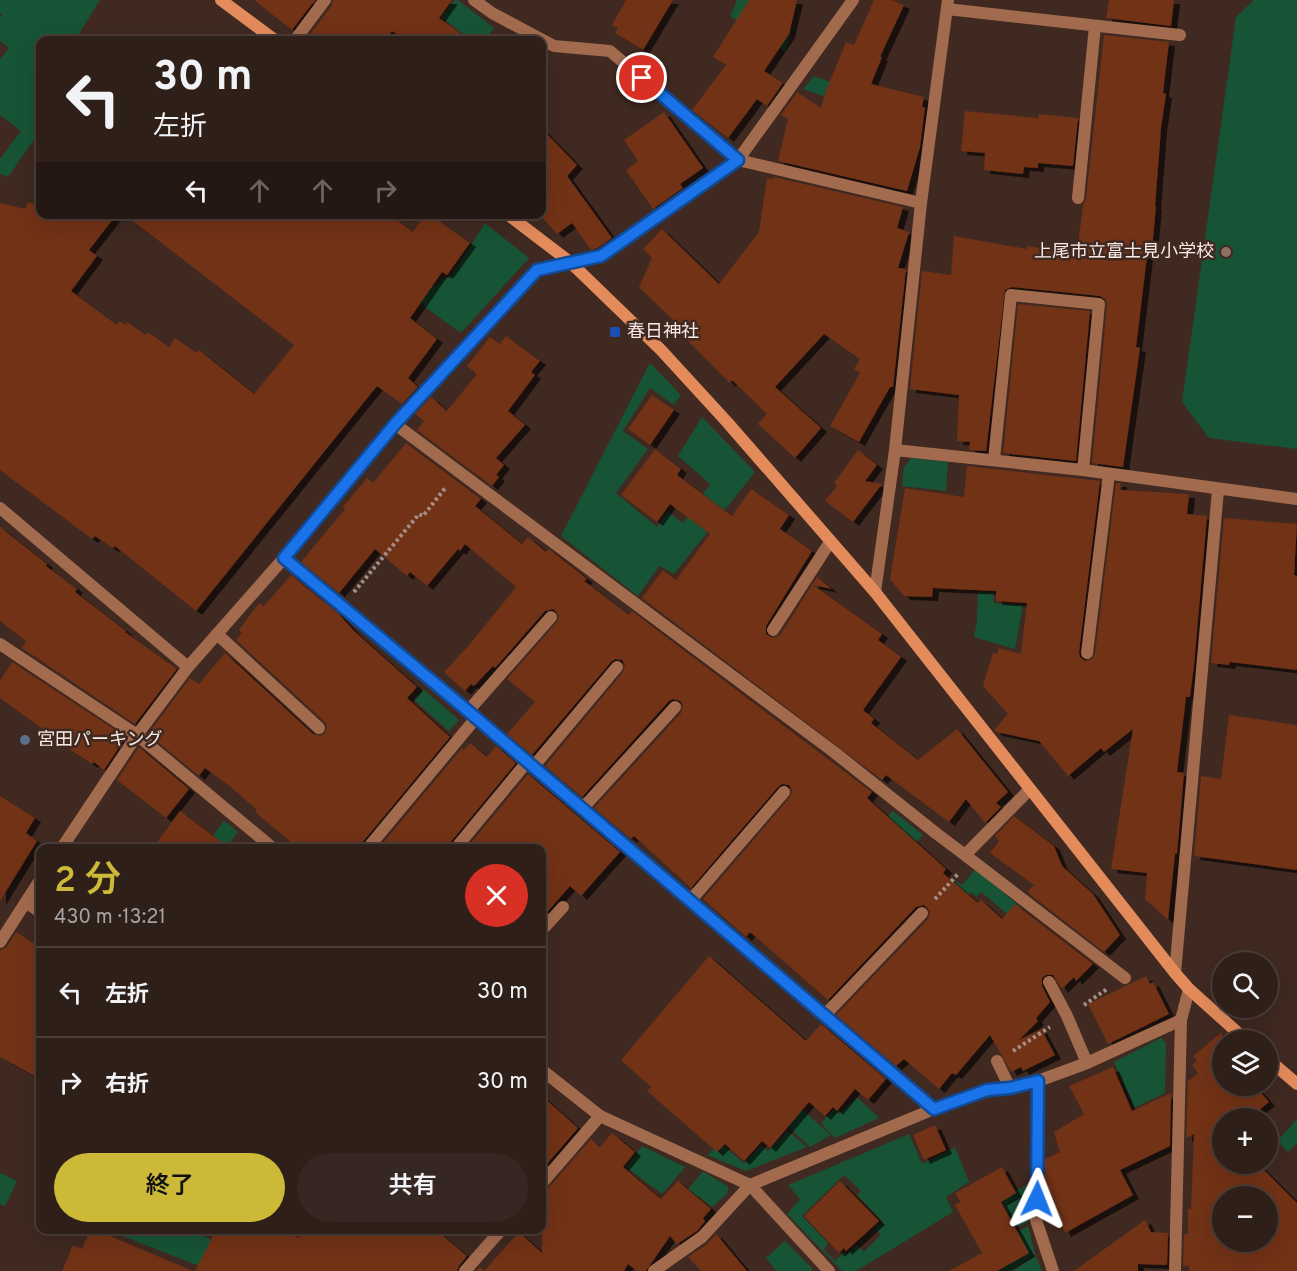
<!DOCTYPE html>
<html lang="ja">
<head>
<meta charset="utf-8">
<style>
	:root { --surface:#2f1f19; --page:#372722; --text:#f1f3f6; --muted:#a7a2a2; --line:#4a3d38; --accent:#cdb938 }
	body { margin:0; font-family:Overpass,"Noto Sans JP",sans-serif; background:var(--page); color:var(--text); height:100vh; display:flex; flex-direction:column; font-size:22px; white-space:nowrap }
	* { box-sizing:border-box; margin:0 }
	p { font-size:20px; color:var(--muted) }
	.icon { flex:none; width:33px; height:33px; fill:none; stroke:currentColor; stroke-width:2; stroke-linecap:round; stroke-linejoin:round }
	.map { position:relative; flex:1; overflow:hidden }
	.side { position:absolute; left:36px; top:844px; width:510px; height:390px; display:flex; flex-direction:column; background:var(--surface); border-radius:12px; box-shadow:0 6px 24px #0002,0 0 0 2px var(--line) }
	.side>* { flex:none }
	.hud { position:absolute; left:36px; top:36px; width:510px; height:183px; border-radius:12px; box-shadow:0 6px 24px #0002,0 0 0 2px var(--line); background:#2f1f19; color:var(--text); overflow:hidden }
	.tools { position:absolute; left:1212px; top:952px; display:grid; gap:12px }
	.tools a { display:grid; place-items:center; width:66px; height:66px; border-radius:50%; background:var(--surface); box-shadow:0 6px 24px #0002,0 0 0 2px var(--line); font-size:30px }
	.pin { position:absolute; display:grid; place-items:center; width:51px; height:51px; color:#fff; margin:-26px; border:3px solid #fff; border-radius:50%; box-shadow:0 2px 6px #0007 }
	.me { position:absolute; width:66px; margin:-33px; rotate:2deg; stroke-linejoin:round; filter:drop-shadow(0 0 4px #0008) }
	.turn { display:flex; align-items:center; gap:21px; height:126px; padding:0 18px; font-size:27px }
	.turn .icon { width:78px; height:78px; stroke-width:2.5 }
	.turn b { display:block; font-size:42px; line-height:51px }
	.lanes { display:flex; align-items:center; height:57px; padding:0 18px; background:#0003; justify-content:center; gap:30px; direction:ltr }
	.lanes .off { opacity:.35 }
	.round { display:grid; place-items:center; flex:none; width:63px; height:63px; border-radius:32px; background:var(--page) }
	.overview { display:flex; align-items:center; justify-content:space-between; height:102px; padding:0 18px }
	h1 { font-size:36px; font-weight:600; line-height:45px; color:var(--accent) }
	.primary-button { display:flex; gap:12px; margin-top:auto; padding:12px 18px }
	.primary-button a { flex:1; height:69px; border-radius:36px; background:var(--accent); color:#111; font-size:24px; font-weight:600; line-height:69px; text-align:center }
	.primary-button a+a { background:var(--page); color:var(--text) }
	ul { padding:0; list-style:none }
	li { display:flex; align-items:center; gap:18px; height:90px; padding:0 18px; border-top:2px solid var(--line) }
	li div { flex:1 }
	li b { display:block; font-size:22px }
	li em { font-style:normal }
	.map>svg:first-child { display:block }
	.green { fill:#175435; fill-rule:evenodd }
	.building { fill:#723116; fill-rule:evenodd; filter:url(#shadow) }
	.lines { fill:none; stroke-linecap:round; stroke-linejoin:round }
	.path { stroke:#a29089; stroke-width:4; stroke-dasharray:3 3; stroke-linecap:butt }
	.lane { stroke:#a36b4e; stroke-width:12 }
	.street { stroke:#a36b4e; stroke-width:12 }
	.secondary { stroke:#e48b5b; stroke-width:12 }
	.route-casing { stroke:#114b97; stroke-width:15 }
	.route { stroke:#1a73e8; stroke-width:10 }
	.education-dot { fill:#8d6e63; stroke:#3f2921; stroke-width:2 }
	.transit-dot { fill:#1a4fb4; stroke:#3f2921; stroke-width:2 }
	.service-dot { fill:#5c6f8a; stroke:#3f2921; stroke-width:2 }
	.labels { text-anchor:middle; dominant-baseline:central; stroke-width:5; stroke-linejoin:round; paint-order:stroke }
	.poi-label { font-size:18px; fill:#f9eae4; stroke:#3f2921; text-anchor:start }
</style>
</head>
<body>
<div class="map">
<svg width="1297" height="1271" viewBox="0 0 1297 1271">
	<defs>
		<filter id="shadow"><feDropShadow dx="6" dy="4" stdDeviation="0" flood-color="#0009"/></filter>
	</defs>
	<rect width="100%" height="100%" fill="#3f2921"/>
	<path class="green" d="M0,0H100L75,40H40V131L8,177L0,174V159L21,131L0,115V59L9,48L0,41V18L2,15L0,13Z
		M455,0H458L494,28L485,40H471L441,17Z
		M737,0H761L777,26L791,30L786,52L730,16Z
		M1254,0H1297V449L1209,438L1182,402L1236,17Z
		M814,76L860,93L855,107L803,89Z
		M485,223L529,258L461,333L339,245L404,265L436,287L444,277L449,279Z
		M650,363L681,395L674,405L650,388L623,431L648,449L616,493L657,527L668,512L683,523L710,484L678,456L702,417L755,472L674,574L659,566L638,596L561,536Z
		M911,458L948,462L946,491L902,486L904,467Z
		M978,592L993,593L994,603L1023,605L1015,649L974,637L977,621Z
		M423,689L459,720L449,731L414,700Z
		M893,811L923,835L916,843L886,818Z
		M224,821L238,832L225,849H203Z
		M976,869L1028,914L1019,924L981,892L977,897L971,892L945,922L930,909L955,881L962,885Z
		M1161,1038L1166,1043L1165,1093L1134,1108L1114,1062Z
		M857,1097L879,1118L835,1138L821,1123L833,1110L839,1114Z
		M799,1107L831,1135L810,1147L784,1123Z
		M1297,1119V1143L1288,1152L1279,1143L1281,1141L1279,1139Z
		M788,1131L807,1147L746,1171L707,1155L720,1143L744,1163L761,1145L768,1151Z
		M909,1134L922,1164L955,1147L969,1182L946,1197L953,1212L856,1271H842L787,1214L800,1199L788,1185ZM844,1175L861,1191L857,1195L883,1222L875,1228L881,1235L864,1252L857,1245L847,1254L844,1252L835,1261L824,1249L828,1243L802,1216Z
		M642,1146L685,1167L662,1194L626,1167Z
		M703,1171L728,1187V1193L712,1207L697,1195L692,1200L685,1193Z
		M0,1173L17,1181L5,1206L0,1204Z
		M1026,1185L1028,1222L1016,1228L1002,1202L1005,1200L1004,1197Z
		M1028,1226L1035,1254L1011,1271H999L1014,1261L1002,1240Z
		M107,1230H207L204,1236L265,1271H212Z
		M785,1241L812,1268V1271H776L766,1258Z
		M1035,1255L1042,1271H1014Z"/>
	<path class="building" d="M254,0H315L292,30Z
		M333,0H452L439,18L470,40H405L392,31L386,40H306L332,5Z
		M626,0H673L643,50L615,33L618,28L612,25Z
		M749,0H797L789,34L764,71L783,83L767,106L757,99L728,138L692,110L726,65L713,57Z
		M874,0H892L904,5L880,57H882L871,84L924,97L922,107H925L920,147L907,191L778,161L788,119L781,115L797,92L821,108L826,91L846,42L854,45Z
		M1109,0H1174L1171,26L1106,18Z
		M1104,35L1169,42L1163,93L1166,94L1161,128L1155,206H1156L1152,248H1148L1136,347L1140,348L1123,467L1092,463L1107,305L1106,300L1100,296L1012,287L1005,290L986,451L969,450L970,442L957,441L959,395L910,389L922,271L951,275L954,236L1027,249V246L1077,253L1083,205L1086,199Z
		M965,111L1038,118L1039,114L1078,118L1073,166L1038,163V168L1024,167L1023,174L984,170L985,153L961,151Z
		M664,112L703,168L680,184L683,188L653,209L626,170L638,161L624,140Z
		M542,129L577,165L567,176L612,238L598,248L591,250L572,223L557,234L542,217Z
		M774,177L903,207L897,228L909,232L898,268L906,269L893,387H890L859,442L830,426L860,373L854,369L860,359L824,334L775,387L821,428L795,458L758,424L767,414L732,380L730,383L675,328L678,325L639,287L652,258L643,249L662,229L719,284L759,232L767,178L773,179Z
		M28,202L40,207V214H117L89,250L97,256L71,291L117,325L119,321L126,325L127,322L146,335L148,332L169,347L175,338L197,353L199,350L254,394L294,345L124,214H389L413,232L425,214H429L470,243L447,275L442,272L410,318L437,339L408,378L418,387L402,404L377,386L196,611L115,546L113,548L95,536L92,539L0,470V203L25,209Z
		M1018,304L1090,311L1076,461L1003,453Z
		M506,336L540,361L531,372L535,375L508,411L525,425L496,458L504,465L496,475L499,477L492,486L417,430L424,421L415,414L431,397L447,411L477,374L467,366L490,337L500,344Z
		M652,395L674,410L650,445L628,429Z
		M406,443L481,499L475,506L522,544L528,537L546,552L549,549L587,579L584,581L629,615L632,611L872,792L867,798L946,869L943,873L978,903L981,900L1002,919L1015,904L1093,964L1076,981L1074,977L1062,989L1053,975H1046L1042,978V986L1050,1002L1036,1018L1038,1021L1019,1040L1041,1029L1055,1055L1023,1071L1021,1067L1011,1072L990,1035L956,1075L952,1073L939,1089L904,1059L896,1066L836,1015L928,919L930,911L924,905L916,907L828,1000L750,932L746,937L703,899L790,797L792,790L789,785L782,784L778,787L691,888L634,836L631,839L594,808L681,713L683,705L680,701L673,699L669,701L582,797L545,766L623,672L625,665L622,660L615,659L611,662L532,755L507,734L535,702L507,679L557,622L559,615L553,609L545,611L495,668L493,666L474,686L471,684L465,691L444,672L470,644L516,587L465,544L460,551L458,549L427,586L410,572L407,576L375,549L339,593L301,562L345,509L343,507L367,478L373,483Z
		M655,449L681,469L677,475L732,516L751,489L789,515L780,529L812,551L766,626V634L773,638L780,635L817,577L832,589L813,585L882,634L878,640L901,657L863,710L874,719L871,723L918,760L957,729L1008,792L996,803L1001,807L985,823L966,799L949,822L886,775L882,780L642,598L663,570L676,580L710,534L670,504L657,522L621,495Z
		M858,450L877,465L865,481L882,484L853,522L825,501L837,486L834,483Z
		M967,466L1100,481L1079,652L1080,657L1085,661L1091,660L1095,654L1116,483H1121L1120,490L1189,494L1187,514L1207,516L1194,665L1190,697H1186L1177,772L1184,773L1177,854H1175L1168,920L1145,899L1147,873L1111,869L1133,729L1104,752L1101,748L1068,776L1039,741L996,732L994,730L1008,714L983,686L993,653L997,654L999,648L1021,654L1027,603L996,601V591L933,588L932,597L904,596L890,579L905,488L964,497Z
		M1224,518L1297,524L1294,575L1297,576V670L1230,662L1229,665L1211,663Z
		M0,527L47,564L46,566L77,589L75,592L126,631L125,632L177,669L135,724L22,648L26,641L0,621Z
		M291,575L338,613L354,631L417,687L407,698L450,737L361,844L359,849H299L255,812L257,810L232,788L205,768L199,776L148,734L190,678L199,684L225,653L313,734L321,736L325,733L327,726L325,722L236,640L242,633L239,630L259,603L264,606Z
		M12,662L126,737L104,770L94,762L92,764L60,743L61,742L0,698V681Z
		M1229,715L1297,725V870L1194,856L1201,776L1221,779Z
		M470,743L487,757L496,746L516,763L449,844L447,849H378L462,748L464,750Z
		M139,747L189,789L166,818L117,780Z
		M528,774L620,852L581,896L570,886L542,918V849H466Z
		M0,796L35,818L26,833L37,841L0,901Z
		M180,811L231,849H152Z
		M1014,816L1054,846L1062,866L1093,894L1120,935L1104,952L1027,892L1034,885L990,853L999,841L995,836Z
		M16,932L40,947V1079L0,1057V950L7,947Z
		M709,956L806,1041L821,1024L886,1079L868,1100L855,1089L837,1111L833,1107L825,1116L809,1102L770,1148L762,1141L744,1161L725,1144L717,1152L647,1091L651,1087L621,1060Z
		M1146,976L1150,984L1153,982L1169,1014L1108,1044L1088,1004Z
		M1222,1032V1086H1255L1269,1102L1248,1119H1222V1164H1258L1297,1203V1271H1189V1266H1183L1184,1234H1188V1209H1191L1194,1134L1186,1138L1188,1081L1198,1073L1192,1065L1197,1061L1193,1056ZM1222,1197H1268V1242H1222Z
		M1113,1067L1132,1111L1171,1093L1170,1146L1120,1170L1133,1195L1065,1233L1045,1188V1159L1060,1152L1054,1132L1084,1114L1069,1086Z
		M542,1096L578,1128L546,1165L542,1161Z
		M935,1125L946,1150L924,1160L913,1135Z
		M612,1133L635,1152L623,1167L661,1199L678,1181L711,1209L703,1218L705,1221L697,1231L677,1244L670,1236L646,1271H637L628,1264L624,1271H476L480,1267L484,1271L519,1232L542,1253V1195L591,1139L600,1147Z
		M1002,1167L1016,1193L1001,1202L1029,1253L997,1271H949L982,1253L955,1205L961,1202L955,1193Z
		M840,1181L879,1221L846,1251L844,1248L839,1253L804,1216Z
		M1145,1220L1151,1232L1168,1233L1167,1265L1138,1264V1271H1074Z
		M90,1230H96L193,1271H62L73,1245L82,1249Z
		M216,1230H283L298,1238L303,1230H436L467,1256L459,1266L457,1271H195Z
		M716,1234L747,1271H701L688,1257L707,1244Z"/>
	<g class="lines">
		<path class="path" d="M354,592L419,514L423,516L446,487
			M935,899L958,874
			M1084,1005L1107,989
			M1013,1051L1050,1027"/>
		<path class="lane" d="M474,0L492,13L554,46L610,51L738,160L921,203
			M295,40L325,0
			M1078,198L1095,26
			M395,424L834,752L937,834L965,855L1030,789
			M994,459L1011,295L1099,304L1083,470
			M0,508L188,667
			M284,558L476,718
			M773,630L830,542
			M217,634L319,728
			M0,644L137,735
			M1087,653L1109,474
			M468,711L551,617
			M533,767L617,667
			M582,809L675,707
			M367,849L476,718L934,1109
			M455,849L527,762
			M965,855L1125,978
			M690,901L784,792
			M26,902L40,912
			M542,930L563,907
			M1175,973L1218,490
			M1049,982L1067,1016L1087,1063
			M824,1016L922,913
			M997,1061L1010,1088
			M542,1183L600,1116
			M465,1271L501,1230
			M654,1271L702,1237L750,1185"/>
		<path class="street" d="M947,9L1180,35
			M895,450L1083,470L1297,499
			M875,592L895,450L921,203L948,0
			M137,735L274,849
			M61,849L137,735L188,667L284,558L395,424L537,270L601,256L738,160L853,0
			M0,942L40,880
			M542,1070L600,1116L750,1185L829,1271
			M1038,1081L1036,1220L1053,1271
			M750,1185L934,1109L987,1090L1010,1088L1038,1081L1087,1063L1181,1020
			M1175,1271L1181,1020L1189,989"/>
		<path class="secondary" d="M221,0L275,40
			M507,214L570,262L661,350L727,422L875,592L1175,973L1189,989L1247,1041
			M1268,1059L1297,1084"/>
	</g>
	<g class="lines">
		<g class="route-casing">
			<path id="route" d="M642,78L738,160L601,256L537,270L395,424L284,558L468,711L934,1109L987,1090L1010,1088L1038,1081L1037,1199"/>
		</g>
		<use href="#route" class="route"/>
	</g>
	<circle class="education-dot" cx="1226" cy="252" r="6"/>
	<rect class="transit-dot" x="609" y="326" width="12" height="12" rx="3"/>
	<circle class="service-dot" cx="25" cy="740" r="6"/>
	<g class="labels">
		<g class="poi-label">
			<text x="1214" y="252" text-anchor="end">上尾市立富士見小学校</text>
			<text x="627" y="332">春日神社</text>
			<text x="37" y="740">宮田パーキング</text>
		</g>
	</g>
</svg>
<div class="tools">
<a><svg class="icon" aria-label="search" viewBox="0 0 24 24"><circle cx="10" cy="10" r="6"/><path d="M15 15l6 6"/></svg></a>
<a><svg class="icon" aria-label="layers" viewBox="0 0 24 24"><path d="M12 4l9 5-9 5-9-5zM3 14l9 5 9-5"/></svg></a>
<a>+</a>
<a>−</a>
</div>
<div class="pin" style="left:642px;top:78px;background:#d93025"><svg class="icon" aria-label="arrive" viewBox="0 0 24 24"><path d="M6 21V4h12l-3 4 3 4H6"/></svg></div>
<svg class="me" style="left:1037px;top:1199px" viewBox="-20 -20 40 40"><path d="M0-17L14 15 0 8-14 15z" fill="#1a73e8" stroke="#fff" stroke-width="4"/></svg>
<div class="hud">
<div class="turn"><svg class="icon" aria-label="left" viewBox="0 0 24 24"><path d="M17 20v-9H6M10 6l-5 5 5 5"/></svg><div><b>30 m</b>左折</div></div>
<div class="lanes"><svg class="icon" aria-label="left" viewBox="0 0 24 24"><path d="M17 20v-9H6M10 6l-5 5 5 5"/></svg><svg class="icon off" aria-label="ahead" viewBox="0 0 24 24"><path d="M12 20V5M6 11l6-6 6 6"/></svg><svg class="icon off" aria-label="ahead" viewBox="0 0 24 24"><path d="M12 20V5M6 11l6-6 6 6"/></svg><svg class="icon off" aria-label="right" viewBox="0 0 24 24"><path d="M7 20v-9h11M14 6l5 5-5 5"/></svg></div>
</div>
<section class="side">
<div class="overview"><div><h1>2 分</h1><p>430 m · 13:21</p></div><a class="round" style="background:#d93025;color:#fff"><svg class="icon" aria-label="close" viewBox="0 0 24 24"><path d="M6 6l12 12M18 6L6 18"/></svg></a></div>
<ul>
<li><svg class="icon" aria-label="left" viewBox="0 0 24 24"><path d="M17 20v-9H6M10 6l-5 5 5 5"/></svg><div><b>左折</b></div><em>30 m</em></li>
<li><svg class="icon" aria-label="right" viewBox="0 0 24 24"><path d="M7 20v-9h11M14 6l5 5-5 5"/></svg><div><b>右折</b></div><em>30 m</em></li>
</ul>
<div class="primary-button"><a>終了</a><a>共有</a></div>
</section>
</div>
</body>
</html>
